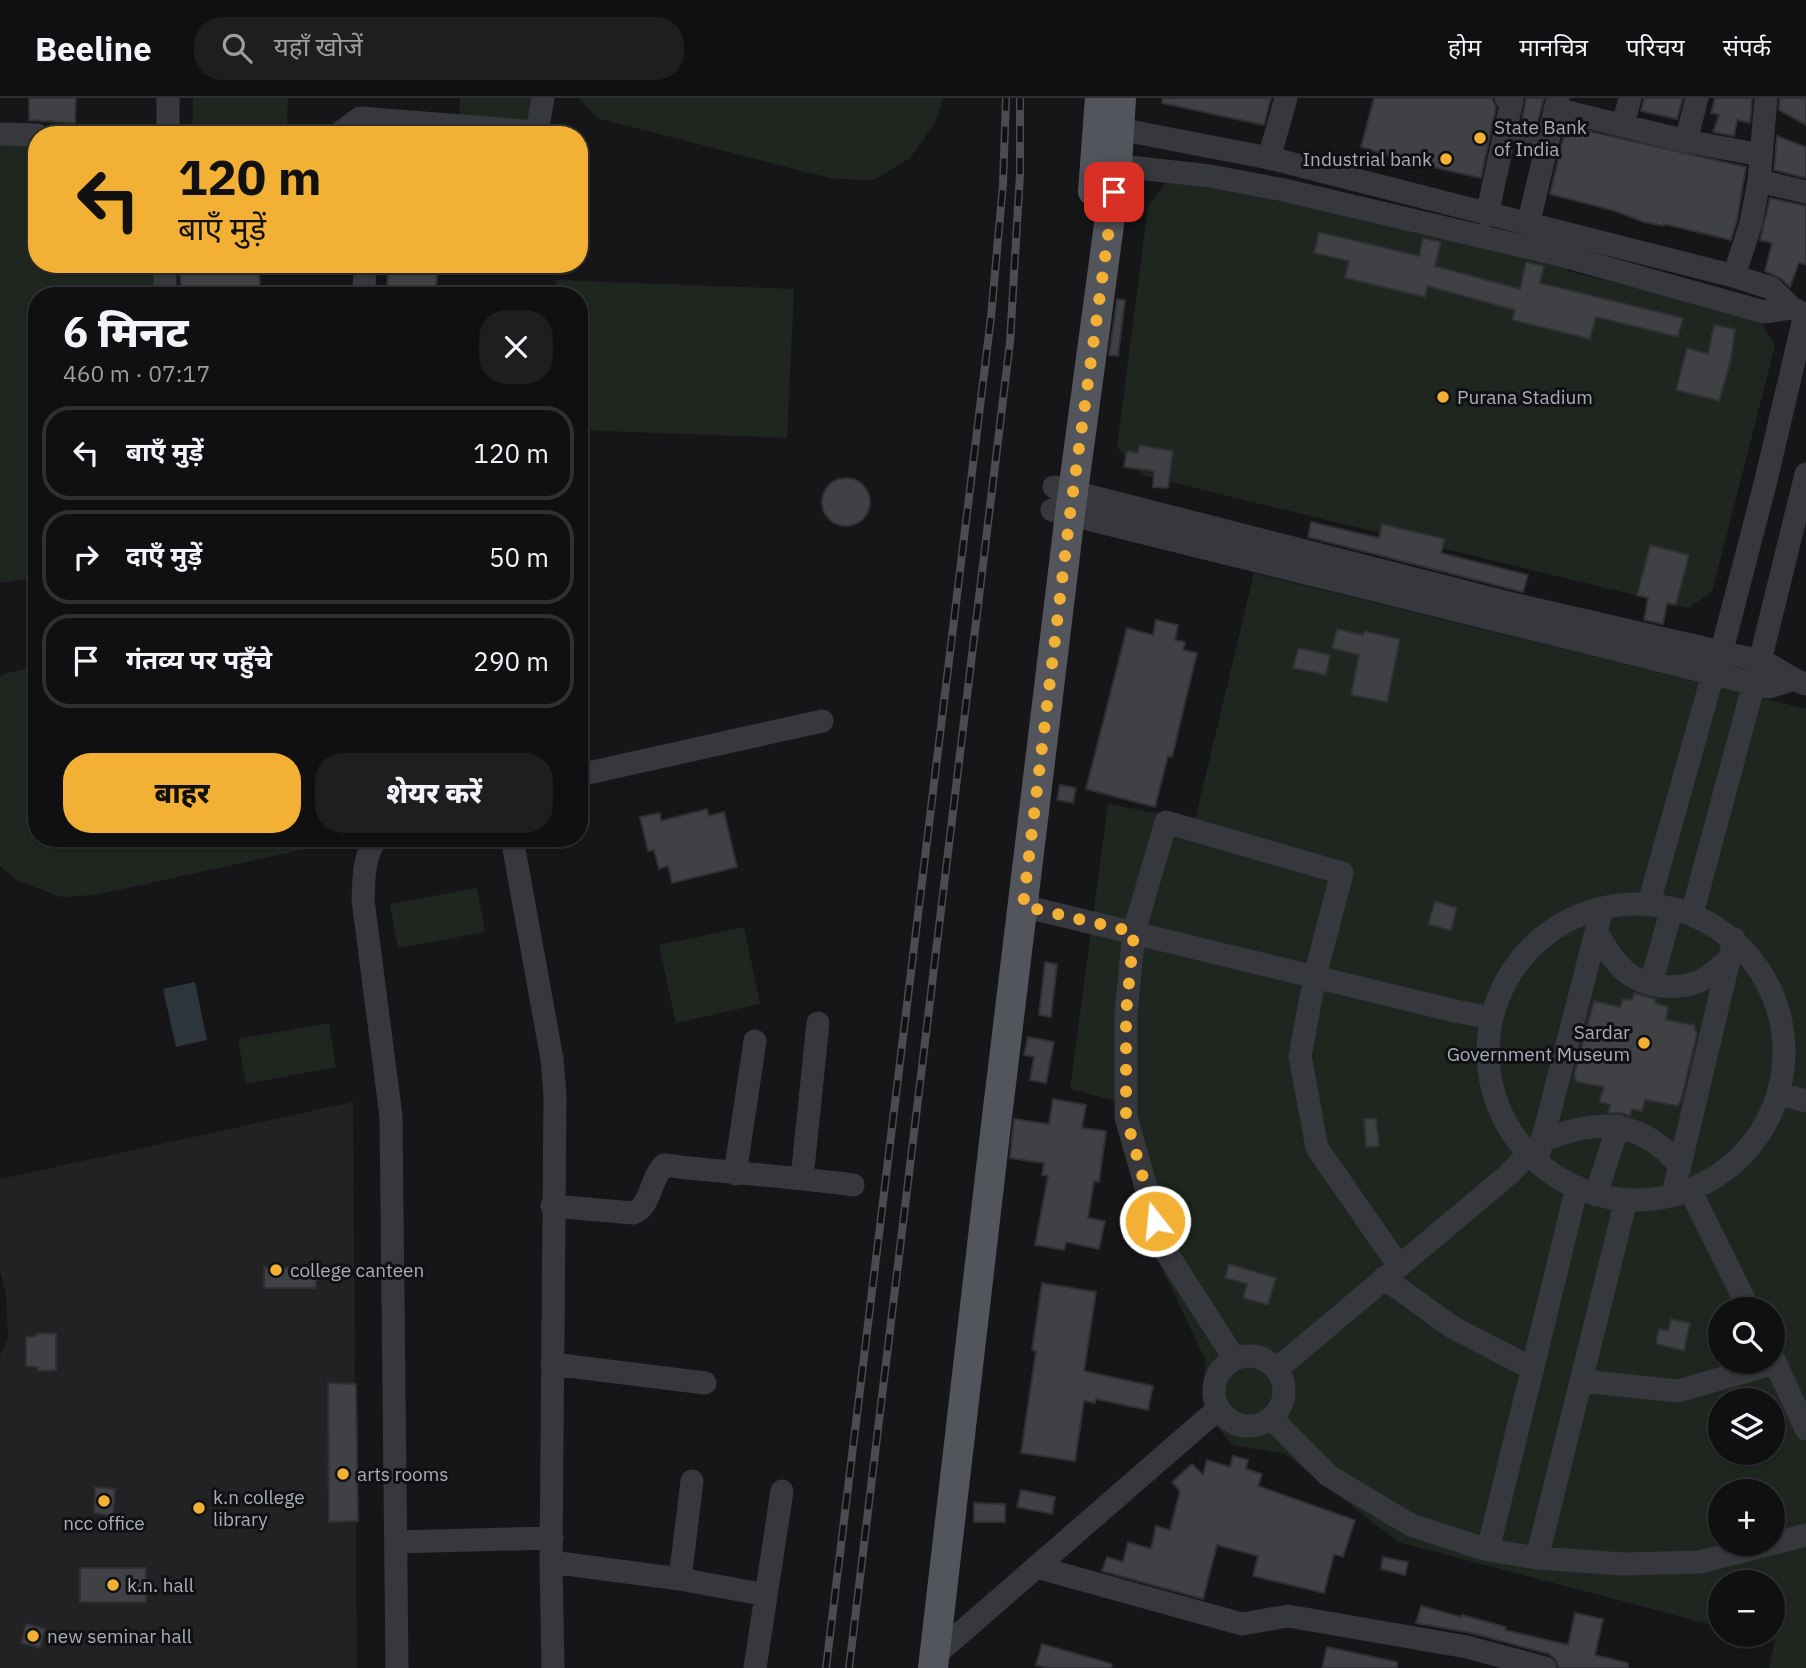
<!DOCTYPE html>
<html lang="hi">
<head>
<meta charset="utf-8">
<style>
	:root { --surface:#101012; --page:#1e1e20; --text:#f1f3f6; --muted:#9c9d9f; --line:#303032; --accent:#f2b134 }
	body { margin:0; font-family:"IBM Plex Sans","Noto Sans Devanagari",sans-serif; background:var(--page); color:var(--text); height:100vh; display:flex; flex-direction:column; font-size:26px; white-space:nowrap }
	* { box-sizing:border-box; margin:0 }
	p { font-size:23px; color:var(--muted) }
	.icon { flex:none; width:38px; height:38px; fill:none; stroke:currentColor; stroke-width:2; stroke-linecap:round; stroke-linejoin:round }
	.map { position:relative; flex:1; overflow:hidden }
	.panel { position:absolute; left:28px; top:189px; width:560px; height:560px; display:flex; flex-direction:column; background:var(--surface); border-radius:28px; box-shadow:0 2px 5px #0004,0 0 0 2px var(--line) }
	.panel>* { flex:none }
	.top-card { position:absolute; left:28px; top:28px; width:560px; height:147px; border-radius:28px; box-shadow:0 2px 5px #0004,0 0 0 2px var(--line); background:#f2b134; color:#111; overflow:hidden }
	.buttons { position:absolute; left:1708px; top:1199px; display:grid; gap:14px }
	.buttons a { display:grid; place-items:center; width:77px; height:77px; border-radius:50%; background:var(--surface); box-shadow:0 2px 5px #0004,0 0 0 2px var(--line); font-size:35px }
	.pin { position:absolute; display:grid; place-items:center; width:60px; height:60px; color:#fff; margin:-30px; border-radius:14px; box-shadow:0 4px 10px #0006 }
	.me { position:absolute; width:77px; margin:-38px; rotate:344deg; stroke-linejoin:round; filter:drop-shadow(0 0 5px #0008) }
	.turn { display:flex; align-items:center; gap:24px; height:147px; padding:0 35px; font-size:32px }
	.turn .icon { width:91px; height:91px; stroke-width:2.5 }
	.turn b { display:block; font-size:49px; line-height:60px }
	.round { display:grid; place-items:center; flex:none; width:74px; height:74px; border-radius:28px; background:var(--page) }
	.head { display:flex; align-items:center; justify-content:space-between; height:119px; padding:0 35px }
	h1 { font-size:42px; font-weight:800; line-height:52px }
	.primary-button { display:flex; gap:14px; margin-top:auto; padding:14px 35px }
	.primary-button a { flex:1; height:80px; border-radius:28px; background:var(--accent); color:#111; font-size:28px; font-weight:800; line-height:80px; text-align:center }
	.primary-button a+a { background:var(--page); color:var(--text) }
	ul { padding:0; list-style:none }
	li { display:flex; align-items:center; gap:21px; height:94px; margin:0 14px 10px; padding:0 21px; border:4px solid var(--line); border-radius:28px }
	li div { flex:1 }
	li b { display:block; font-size:26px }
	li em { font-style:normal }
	header { display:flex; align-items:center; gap:42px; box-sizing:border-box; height:98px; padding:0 35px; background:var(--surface); border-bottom:2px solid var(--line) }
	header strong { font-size:33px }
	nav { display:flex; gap:38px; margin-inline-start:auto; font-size:24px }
	.search { width:490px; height:63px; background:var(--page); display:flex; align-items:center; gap:18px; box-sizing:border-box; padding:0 24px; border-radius:28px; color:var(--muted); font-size:26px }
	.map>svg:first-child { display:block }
	.built { fill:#222225 }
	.green { fill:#1e261f; fill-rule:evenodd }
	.water { fill:#2c353c }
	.building { fill:#404145; stroke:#303034; stroke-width:2 }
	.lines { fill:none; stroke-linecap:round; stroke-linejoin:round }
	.minor { stroke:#37383d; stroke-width:23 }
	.major { stroke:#53555c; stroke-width:30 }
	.rail-casing { stroke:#4a4c52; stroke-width:8 }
	.rail { stroke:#111113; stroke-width:5; stroke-dasharray:16; stroke-linecap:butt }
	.route { stroke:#f2b134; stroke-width:12; stroke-dasharray:0 21.6 }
	.poi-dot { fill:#f2b134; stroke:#111113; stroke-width:2.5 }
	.labels { text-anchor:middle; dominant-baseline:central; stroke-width:6; stroke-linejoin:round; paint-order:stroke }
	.poi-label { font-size:19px; fill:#a8adb8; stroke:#111113; text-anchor:start }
</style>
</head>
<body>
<header>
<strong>Beeline</strong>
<div class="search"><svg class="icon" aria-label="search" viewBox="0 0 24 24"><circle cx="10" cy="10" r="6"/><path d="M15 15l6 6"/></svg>यहाँ खोजें</div>
<nav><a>होम</a><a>मानचित्र</a><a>परिचय</a><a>संपर्क</a></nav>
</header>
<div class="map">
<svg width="1806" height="1570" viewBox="0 0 1806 1570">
	<rect width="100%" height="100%" fill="#161618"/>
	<path class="built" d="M353,1004L357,1570H0V1257L8,1241L6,1195L0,1173V1081Z"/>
	<path class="green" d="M193,0H288L287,37L192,33Z
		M460,0H537L535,25L459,19Z
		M578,0H943L935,25L910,60L874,82L833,81L597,20Z
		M0,40L37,41V166H165V198H37V479L0,485Z
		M1172,76L1571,154L1567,173L1759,220L1775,248L1712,494L1688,510L1142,377L1117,349L1148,109Z
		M556,182L794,191L787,340L579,332V198H555Z
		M1254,475L1806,611V1570H1769L1775,1543L1749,1537L1773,1536V1484H1720V1529L1398,1444L1285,1356L1232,1347L1204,1312L1205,1261L1147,1139L1123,1005L1070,991L1108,706L1195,722ZM1720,1211H1773V1264H1720ZM1720,1302H1773V1354H1720ZM1720,1393H1773V1446H1720Z
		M37,568V740H333L320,748L95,797L61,799L16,782L0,768V580L4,576Z
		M477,790L485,834L398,850L390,806Z
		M744,829L760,906L676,925L659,847Z
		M329,925L336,969L246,986L238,941Z"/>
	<path class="water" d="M195,884L207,942L176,949L163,891Z"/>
	<path class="building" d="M29,0H76L75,25L29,22Z
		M1163,0H1271L1264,27L1162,5Z
		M1374,0H1492L1496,10L1481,80L1410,64L1361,49Z
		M1526,0H1544L1537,26L1522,23Z
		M1644,0H1683L1677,21L1641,13Z
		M1715,0H1752L1750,25L1737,22L1734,38L1713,34L1719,17L1711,15Z
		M1780,0H1806V27L1779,12Z
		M1566,28L1746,69L1737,122L1731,142L1664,126V128L1644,124L1615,113L1550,96Z
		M1777,38L1806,49V80L1774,72Z
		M1770,100L1806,108V167L1799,164L1790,189L1780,180L1765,173L1772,145L1760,142Z
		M1319,134L1419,158L1423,140L1441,144L1435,168L1520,191L1526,164L1544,168L1540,185L1683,220L1678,239L1596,219L1590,241L1512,222L1515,212L1427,188L1425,199L1345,180L1349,163L1314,155Z
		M179,166H259L260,198H182Z
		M388,166H437L436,198H387Z
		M1117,201L1125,202L1118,258L1109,257Z
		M1714,227L1735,231L1731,262L1719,303L1676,292L1687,250L1708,256Z
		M1139,347L1173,353L1168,390L1153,389L1154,373L1124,369L1127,353L1138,355Z
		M822 404a24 24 0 1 1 48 0a24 24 0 1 1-48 0Z
		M1311,424L1379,440L1382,426L1445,441L1441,455L1528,477L1523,494L1308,439Z
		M1650,447L1689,457L1676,507L1667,505L1663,526L1644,522L1648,500L1637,497Z
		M1156,522L1178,527L1175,542L1185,544L1183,552L1197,555L1172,659L1168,658L1155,709L1086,691L1127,530L1153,537Z
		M1337,531L1363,537L1364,533L1400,541L1387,604L1351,597L1359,557L1332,550Z
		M1298,550L1330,557L1326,577L1293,570Z
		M1060,687L1076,690L1073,705L1057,702Z
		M707,711L709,718L724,714L737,769L672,785L668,768L659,771L654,752L648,753L640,719L660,715L661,723Z
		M1435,803L1457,810L1451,833L1428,826Z
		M1045,864L1057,866L1051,919L1039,917Z
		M1634,895L1656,901L1655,905L1668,909L1666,922L1694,927L1697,936L1681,1003L1677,1008L1645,1002L1642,1013L1632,1011L1630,1018L1622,1015H1608L1610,1007L1599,1004L1604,989L1577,984L1574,977L1594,903L1620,909L1623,901L1632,902Z
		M1028,939L1054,944L1046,985L1030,982L1034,959L1024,957Z
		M1053,1001L1086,1007L1082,1030L1106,1033L1099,1084L1094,1083L1088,1120L1105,1123L1099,1151L1066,1144L1064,1152L1035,1147L1048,1078L1042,1077L1044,1065L1010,1060L1014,1021L1049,1026Z
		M1376,1020L1379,1048L1366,1049L1364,1021Z
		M1229,1166L1276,1180L1268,1207L1243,1200L1247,1186L1225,1180Z
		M264,1169L316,1170V1190H264Z
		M1042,1185L1096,1194L1084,1273L1153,1288L1148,1312L1096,1301L1095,1305L1084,1303L1075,1363L1021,1355L1036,1253L1032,1252Z
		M1671,1221L1690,1225L1684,1253L1656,1246L1659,1231L1668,1233Z
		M37,1235L56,1236V1272L37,1273L38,1269L26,1268V1239L37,1238Z
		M328,1285L356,1286L358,1423L329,1424Z
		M1233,1358L1248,1362L1246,1371L1262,1376L1258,1388L1355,1422L1343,1459L1334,1456L1324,1495L1253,1478L1258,1458L1217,1447L1203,1501L1102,1473L1107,1459L1123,1464L1128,1444L1151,1451L1156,1428L1170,1432L1180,1393L1172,1384L1192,1366L1203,1377L1207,1362L1230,1369Z
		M95,1389L115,1391L113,1418L94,1415Z
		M1021,1392L1055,1399L1052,1416L1017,1409Z
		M974,1405L1005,1406V1424H974Z
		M1383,1459L1408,1464L1405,1477L1381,1471Z
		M80,1470H146V1504H80Z
		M1421,1508L1461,1519L1462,1517L1506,1529L1505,1532L1568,1547L1575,1515L1603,1521L1595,1557L1628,1565V1570H1559L1555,1561L1549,1556L1471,1535L1416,1525Z
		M26,1526L45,1531L40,1550L21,1545Z
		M1042,1546L1112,1566L1111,1570H1048L1036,1567Z
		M1327,1549L1397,1564V1570H1322Z"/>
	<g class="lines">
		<path class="minor" d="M168,0V37
			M1555,11L1686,43L1761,57
			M1103,28L1269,60L1734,178L1771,190L1792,210L1806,217
			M1623,28L1630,0
			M1505,34L1548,43
			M0,36L37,37
			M337,37L360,20L537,34L543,0
			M1686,43L1697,0
			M1269,60L1286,0
			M1102,66L1210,78L1284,92L1560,157L1764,214L1792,210
			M1759,83L1806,94
			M1487,117L1512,2L1506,0
			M1528,127L1558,0
			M1734,178L1751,125L1759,83L1766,0
			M165,198V166
			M363,198L366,166
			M1054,389L1500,503L1760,563C1779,569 1787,581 1806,586
			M1052,412L1754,586L1769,589L1791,582
			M579,677L822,623
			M377,740C363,758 364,780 363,802L391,1018L397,1570
			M512,740L552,961L555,997L551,1464L553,1570
			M1649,805L1713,576L1721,556L1766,382L1805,216
			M1488 954a148 148 0 1 1 296 0a148 148 0 1 1-296 0Z
			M1023,808L1455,913L1492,920
			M1692,816L1760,563L1806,376
			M1596,834C1604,846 1613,863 1625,873C1647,891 1683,894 1707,879C1715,874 1722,867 1729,862
			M1651,886L1672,810
			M1778,995L1806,1003
			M1541,1044C1596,1019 1641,1021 1680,1068
			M1537,1063L1602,811
			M735,1076L755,943
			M802,1080L818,925
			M1690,1092L1749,1211
			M1673,1096L1734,841
			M1596,1097L1618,1028
			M552,1108L633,1115C651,1109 650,1081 664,1067C727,1075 790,1078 853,1087
			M1384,1180L1452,1229L1533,1271
			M1214 1293a35 35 0 1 1 70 0a35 35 0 1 1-70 0Z
			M1234,1260L1163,1149L1126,1019V915L1134,834L1166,724L1342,775L1315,878L1300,958L1317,1050L1399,1168
			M1773,1260L1806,1331
			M552,1266L705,1285
			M1277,1271L1509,1076L1530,1055
			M1582,1283L1678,1293L1775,1265
			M1271,1320L1329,1378L1411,1427L1488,1452L1537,1460L1624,1466L1699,1464L1806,1437
			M396,1444L552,1440
			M1488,1452L1577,1089
			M1537,1460L1626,1102
			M551,1464L680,1481L766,1497
			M1036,1469L1242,1526L1288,1518L1467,1549L1545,1570
			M680,1481L692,1383
			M934,1558L1218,1311
			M755,1570L782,1393"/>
		<path class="major" d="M1093,93L1100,0
			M933,1570L996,1027L1070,416L1117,67L1121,0"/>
		<g class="rail-casing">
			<path id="rail" d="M826,1570L991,219L1003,86L1006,0
				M849,1570L1010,244L1020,76V0"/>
		</g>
		<use href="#rail" class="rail"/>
	</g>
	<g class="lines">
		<path class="route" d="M1114,94L1070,416L1023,808L1134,834L1126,915V1019L1155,1123"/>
	</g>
	<g class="poi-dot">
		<circle cx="1480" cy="40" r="7"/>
		<circle cx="1446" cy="61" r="7"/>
		<circle cx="1443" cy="299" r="7"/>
		<circle cx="1644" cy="945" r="7"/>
		<circle cx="276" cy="1172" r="7"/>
		<circle cx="343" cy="1376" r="7"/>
		<circle cx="104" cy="1403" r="7"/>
		<circle cx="199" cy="1410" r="7"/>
		<circle cx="113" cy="1487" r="7"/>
		<circle cx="33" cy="1538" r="7"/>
	</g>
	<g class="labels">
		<g class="poi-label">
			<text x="1494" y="29">State Bank<tspan x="1494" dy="22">of India</tspan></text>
			<text x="1432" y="61" text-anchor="end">Industrial bank</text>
			<text x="1457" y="299">Purana Stadium</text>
			<text x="1630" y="934" text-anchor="end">Sardar<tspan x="1630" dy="22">Government Museum</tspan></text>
			<text x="290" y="1172">college canteen</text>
			<text x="357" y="1376">arts rooms</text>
			<text x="213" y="1399">k.n college<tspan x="213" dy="22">library</tspan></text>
			<text x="104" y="1425" text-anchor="middle">ncc office</text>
			<text x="127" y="1487">k.n. hall</text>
			<text x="47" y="1538">new seminar hall</text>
		</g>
	</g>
</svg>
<div class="buttons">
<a><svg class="icon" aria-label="search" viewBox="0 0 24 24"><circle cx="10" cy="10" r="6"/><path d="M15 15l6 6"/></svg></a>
<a><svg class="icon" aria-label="layers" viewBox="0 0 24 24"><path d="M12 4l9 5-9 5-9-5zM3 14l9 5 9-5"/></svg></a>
<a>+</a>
<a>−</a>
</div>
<div class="pin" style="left:1114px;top:94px;background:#d93025"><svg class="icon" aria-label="arrive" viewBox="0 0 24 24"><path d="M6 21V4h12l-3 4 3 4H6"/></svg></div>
<svg class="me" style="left:1155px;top:1123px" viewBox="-20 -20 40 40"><circle r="17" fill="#f2b134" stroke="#fff" stroke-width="3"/><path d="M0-11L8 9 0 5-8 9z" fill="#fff"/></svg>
<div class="top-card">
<div class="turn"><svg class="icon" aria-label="left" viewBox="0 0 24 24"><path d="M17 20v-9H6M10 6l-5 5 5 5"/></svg><div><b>120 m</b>बाएँ मुड़ें</div></div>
</div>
<section class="panel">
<div class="head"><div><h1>6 मिनट</h1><p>460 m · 07:17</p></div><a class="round"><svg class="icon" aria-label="close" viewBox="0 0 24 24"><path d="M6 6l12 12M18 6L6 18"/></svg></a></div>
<ul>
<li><svg class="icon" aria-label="left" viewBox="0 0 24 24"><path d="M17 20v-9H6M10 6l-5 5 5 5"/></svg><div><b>बाएँ मुड़ें</b></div><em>120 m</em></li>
<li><svg class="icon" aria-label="right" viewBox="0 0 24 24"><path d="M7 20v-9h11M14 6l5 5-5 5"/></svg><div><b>दाएँ मुड़ें</b></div><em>50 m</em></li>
<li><svg class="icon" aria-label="arrive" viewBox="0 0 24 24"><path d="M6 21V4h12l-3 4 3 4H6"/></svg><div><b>गंतव्य पर पहुँचे</b></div><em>290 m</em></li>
</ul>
<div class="primary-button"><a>बाहर</a><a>शेयर करें</a></div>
</section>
</div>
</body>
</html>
